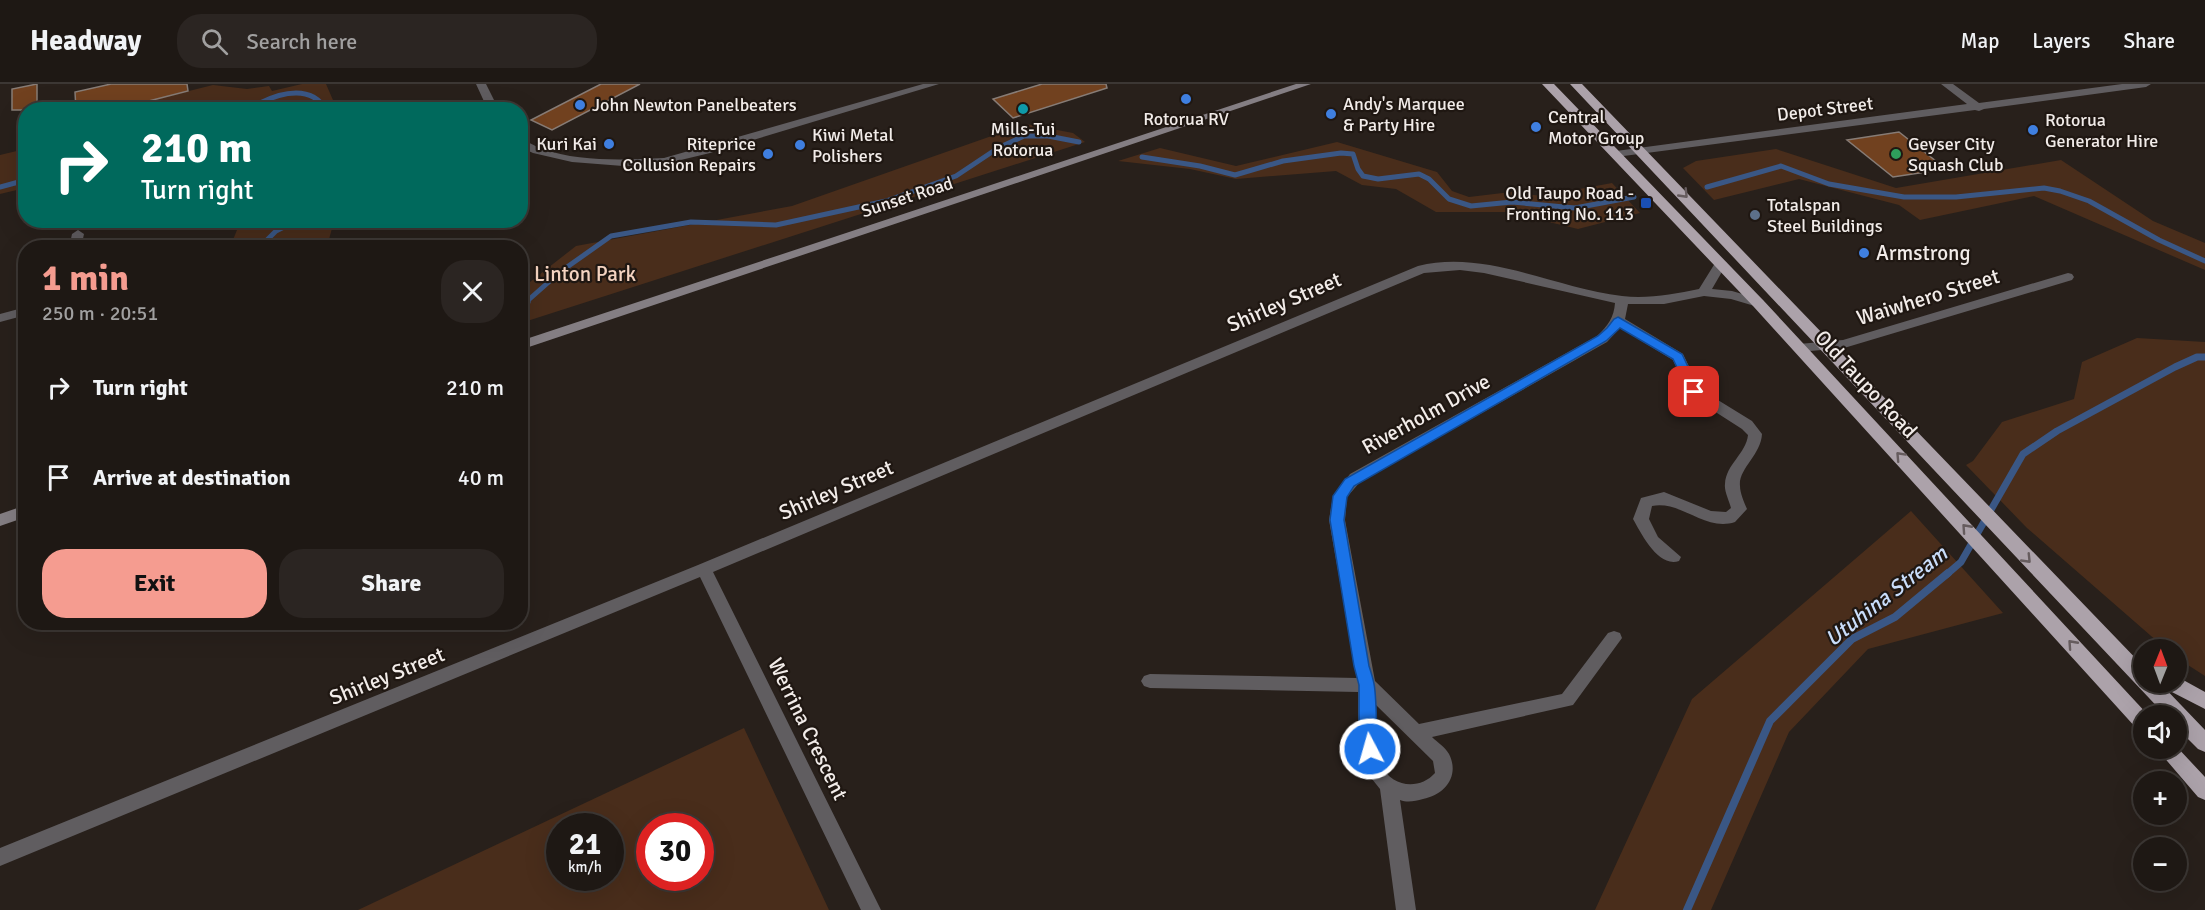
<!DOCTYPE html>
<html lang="en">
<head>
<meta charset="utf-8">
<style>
	:root { --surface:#1e1814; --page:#2b2522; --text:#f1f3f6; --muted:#a1a0a0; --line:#3c3734; --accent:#f59c90 }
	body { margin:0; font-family:Signika,sans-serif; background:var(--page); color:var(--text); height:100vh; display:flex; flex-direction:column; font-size:22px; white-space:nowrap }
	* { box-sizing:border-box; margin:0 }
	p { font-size:20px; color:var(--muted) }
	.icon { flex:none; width:33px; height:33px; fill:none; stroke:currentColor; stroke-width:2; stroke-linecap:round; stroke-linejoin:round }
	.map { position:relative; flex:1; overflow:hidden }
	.drawer { position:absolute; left:18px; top:156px; width:510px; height:390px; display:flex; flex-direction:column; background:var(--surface); border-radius:24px; box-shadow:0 6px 24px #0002,0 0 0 2px var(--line) }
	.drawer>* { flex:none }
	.banner { position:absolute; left:18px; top:18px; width:510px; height:126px; border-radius:24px; box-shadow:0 6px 24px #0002,0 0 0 2px var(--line); background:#00695c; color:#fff; overflow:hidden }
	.needle { width:39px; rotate:1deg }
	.tools { position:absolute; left:2133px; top:555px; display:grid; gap:12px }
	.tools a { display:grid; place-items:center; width:54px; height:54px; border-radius:50%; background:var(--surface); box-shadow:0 6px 24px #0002,0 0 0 2px var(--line); font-size:30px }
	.speed { position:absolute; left:546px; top:729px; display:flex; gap:12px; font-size:30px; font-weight:700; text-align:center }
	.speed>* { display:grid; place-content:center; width:78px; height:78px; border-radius:50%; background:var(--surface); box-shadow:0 6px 24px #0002,0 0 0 2px var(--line); line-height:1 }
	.speed small { font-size:15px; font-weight:400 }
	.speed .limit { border:9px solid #d22; background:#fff; color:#111 }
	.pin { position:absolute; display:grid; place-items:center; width:51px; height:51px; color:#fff; margin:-26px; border-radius:12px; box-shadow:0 3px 9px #0006 }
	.me { position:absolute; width:66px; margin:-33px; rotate:354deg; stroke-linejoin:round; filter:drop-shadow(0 0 4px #0008) }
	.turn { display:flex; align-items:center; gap:21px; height:126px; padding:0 24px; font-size:27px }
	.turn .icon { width:78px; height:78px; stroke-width:2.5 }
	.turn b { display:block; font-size:42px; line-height:51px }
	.round { display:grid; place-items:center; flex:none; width:63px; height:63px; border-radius:24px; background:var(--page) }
	.summary { display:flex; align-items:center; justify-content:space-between; height:102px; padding:0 24px }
	h1 { font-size:36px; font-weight:700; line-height:45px; color:var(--accent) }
	.action { display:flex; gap:12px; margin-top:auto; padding:12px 24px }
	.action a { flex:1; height:69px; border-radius:24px; background:var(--accent); color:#111; font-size:24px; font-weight:700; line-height:69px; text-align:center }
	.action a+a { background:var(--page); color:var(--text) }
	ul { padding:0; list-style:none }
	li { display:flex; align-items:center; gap:18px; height:90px; padding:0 24px }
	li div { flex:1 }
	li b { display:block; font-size:22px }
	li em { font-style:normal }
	header { display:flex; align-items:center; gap:36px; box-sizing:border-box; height:84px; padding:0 30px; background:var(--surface); border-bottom:2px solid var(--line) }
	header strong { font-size:28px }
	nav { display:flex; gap:33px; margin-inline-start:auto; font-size:21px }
	.search { width:420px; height:54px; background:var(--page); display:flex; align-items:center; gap:15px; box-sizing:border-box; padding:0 21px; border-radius:24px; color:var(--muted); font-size:22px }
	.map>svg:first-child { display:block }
	.green { fill:#492d1b; fill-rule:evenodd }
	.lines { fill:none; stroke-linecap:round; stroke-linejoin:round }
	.stream-far2 { stroke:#3a5785; stroke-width:5 }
	.stream-far1 { stroke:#3a5785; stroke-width:7 }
	.stream { stroke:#3a5785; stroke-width:8 }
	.building { fill:#71411f; stroke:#877c76; stroke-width:1.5 }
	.minor { fill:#605d60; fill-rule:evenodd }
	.secondary { fill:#847e83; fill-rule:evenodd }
	.trunk { fill:#aca2aa; fill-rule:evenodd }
	.oneway { stroke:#665c5e }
	.route { fill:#1a73e8; stroke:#114b97; stroke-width:1.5 }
	.shop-dot { fill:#3f7fe0; stroke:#1f1712; stroke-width:2 }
	.culture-dot { fill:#0f9aa8; stroke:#1f1712; stroke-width:2 }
	.leisure-dot { fill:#2e9e5b; stroke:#1f1712; stroke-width:2 }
	.transit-dot { fill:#1a4fb4; stroke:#1f1712; stroke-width:2 }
	.service-dot { fill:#5c6f8a; stroke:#1f1712; stroke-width:2 }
	.labels { text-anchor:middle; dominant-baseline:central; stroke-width:4.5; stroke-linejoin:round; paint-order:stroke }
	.far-poi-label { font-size:18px; fill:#f2ece9; stroke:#1f1712; text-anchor:start }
	.far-street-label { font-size:18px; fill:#f2ece9; stroke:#1f1712 }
	.poi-label { font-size:21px; fill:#f2ece9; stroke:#1f1712; text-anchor:start }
	.park-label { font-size:21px; fill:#f4d3c0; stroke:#1f1712 }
	.street-label { font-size:21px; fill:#f2ece9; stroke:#1f1712 }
	.water-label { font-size:22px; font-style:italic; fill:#c9ddfa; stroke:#1f1712 }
</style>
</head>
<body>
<header>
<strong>Headway</strong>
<div class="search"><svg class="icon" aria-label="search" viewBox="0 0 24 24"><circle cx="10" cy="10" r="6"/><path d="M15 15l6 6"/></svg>Search here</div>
<nav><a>Map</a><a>Layers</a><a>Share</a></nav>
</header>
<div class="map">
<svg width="2205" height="826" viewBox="0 0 2205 826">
	<rect width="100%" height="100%" fill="#28201b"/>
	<path class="green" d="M302,0H326L336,23L351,19L354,25L136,26L145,18L213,1L247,5L269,2L272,7Z
		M1026,40L1073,49L1085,58L521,239V205L576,162L792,122Z
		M1337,58L1437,88L1452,107L1469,113L1511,108L1542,112L1612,99L1640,129L1578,145L1507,128H1436L1396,105L1362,101L1336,87L1236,95L1190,85L1118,77L1160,64L1236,82Z
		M25,65V104L0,110V71Z
		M1776,65L1896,104L2061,76L2153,137L2205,159V186L2034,112L1920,136L1899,121L1799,95L1714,116L1683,84L1696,77Z
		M246,136L334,137L328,159L339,163H230L237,146Z
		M2137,254L2205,258V592L2177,574L2176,566L2166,565L2027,444L1966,381L1973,377L2002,338L2074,315L2082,278Z
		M1911,427L2003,529L1868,565L1789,648L1711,826H1595L1692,615Z
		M744,644L829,826H358ZM560,742H610V794H560ZM650,742H700V794H650Z"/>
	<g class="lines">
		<path class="stream-far2" d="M263,26L260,19C282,8 312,1 326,26
			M1142,73L1200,82L1235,91L1283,77L1341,69L1353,70L1358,85L1363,92L1378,95L1419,90L1429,95L1449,115L1471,122L1512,118L1575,124L1634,113
			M0,103L26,96
			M1707,103L1781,82L1829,100L1904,113H1956L2044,104L2060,107L2089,117L2159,156L2205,177
			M259,164L276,147L298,136
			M525,219L560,188L611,152L691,138L776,141L886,117L956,92L998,64L1024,52H1048L1079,58"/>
		<path class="stream-far1" d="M520,224L527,218
			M1946,491L1961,478L2023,370L2057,347L2175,283L2197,273H2205"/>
		<path class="stream" d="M1687,826L1770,637L1852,555L1895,533L1948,489"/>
	</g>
	<path class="building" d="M37,0V26H12V5Z
		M111,0H187L188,7L145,18L136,26H76L75,8Z
		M601,0H640L552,46L531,36Z
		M1042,0H1106L1107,4L1013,34L993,15Z
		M1899,48L1946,85L1893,93L1847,56Z"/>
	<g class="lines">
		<path class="minor" d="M476,0H486L499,26H488Z
			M923,0H939L710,69L664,80L623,82L572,78L533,69L520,63V55C528,57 534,62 542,65C580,78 624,76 664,74Z
			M1941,0H1953L1979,19L2122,0H2151L2146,3L1984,25L1979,27L1975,26L1616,73L1610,70L1616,67L1967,20Z
			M78,146L84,150L81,164H69L72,150Z
			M1721,175L1727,179L1712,205L1732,207L1763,216L1764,219L1763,222L1758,223L1731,215L1704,212L1664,220H1628L1625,235L1683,270L1700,305L1752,337L1762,350C1761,371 1738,385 1740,402C1740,409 1744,418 1747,425L1735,438C1705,448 1681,416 1652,422L1649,435L1658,453L1681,473L1679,477C1658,484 1641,449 1633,435L1641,414L1664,408L1711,427L1726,428L1731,424C1729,416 1724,407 1725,400C1726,380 1746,370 1748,351L1742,345L1689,311L1673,276L1620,244L1607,258L1360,398L1347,413L1345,436L1375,597L1419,640L1562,610L1608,549L1614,547L1620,549L1622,554L1573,621L1432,653C1437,658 1445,663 1449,670C1460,692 1445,711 1423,715C1415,717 1408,719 1400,716L1416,826H1396L1380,705L1364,685L1358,646V608L1150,604L1144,602L1141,597L1144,592L1150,590L1357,594L1329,436L1333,412L1350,390L1597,252C1608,242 1614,233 1615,219L1484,189L1460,186L1424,189L713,488L881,826H861L700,493L0,782V764L698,481L1418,182C1485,165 1555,204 1622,212C1648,215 1674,210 1699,205L1717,176ZM1376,621L1433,677L1435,689C1420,706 1392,704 1381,681C1375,666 1376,637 1376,621Z
			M2068,189L2072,190L2074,193L2072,196L1844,264L1799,268L1792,264L1799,260L1843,256Z
			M26,223V231L0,238V230Z"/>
		<path class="secondary" d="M1296,0H1311L520,266V257Z
			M26,421V433L0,442V430Z"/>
		<path class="trunk" d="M1542,0H1554L1763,216L2149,632H2144V647L2137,645L1753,222Z
			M1570,0H1582L2144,583V598H2159L2205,646V668L2198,665L2176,643V632H2166Z
			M2176,592L2205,608V625L2164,604L2162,598H2176Z
			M2176,662L2205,693V716L2198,713L2156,664H2176Z"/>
	</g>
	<defs><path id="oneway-chevron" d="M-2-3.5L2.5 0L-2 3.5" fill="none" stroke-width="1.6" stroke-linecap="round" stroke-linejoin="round" transform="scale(1.5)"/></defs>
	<g class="oneway">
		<use href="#oneway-chevron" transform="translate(1684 110) rotate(46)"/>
		<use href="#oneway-chevron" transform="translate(1900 372) rotate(-133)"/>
		<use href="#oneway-chevron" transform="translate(1966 444) rotate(-132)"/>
		<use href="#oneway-chevron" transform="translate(2027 475) rotate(46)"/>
		<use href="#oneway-chevron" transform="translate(2072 560) rotate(-132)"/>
	</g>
	<path class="route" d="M1618,233L1682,270L1700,308L1698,311H1690L1673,275L1620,244L1606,257L1354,402L1347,413L1344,436L1369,582C1371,588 1373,594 1374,600C1376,608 1378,666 1376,670L1370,672L1364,670L1359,646V601L1354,582L1330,436L1333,412L1345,395L1598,252L1607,244L1614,235Z"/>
	<g class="shop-dot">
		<circle cx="1186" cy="15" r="6"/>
		<circle cx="580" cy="21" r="6"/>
		<circle cx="1331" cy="30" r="6"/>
		<circle cx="1536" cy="43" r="6"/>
		<circle cx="2033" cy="46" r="6"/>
		<circle cx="609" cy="60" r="6"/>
		<circle cx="800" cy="61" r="6"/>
		<circle cx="768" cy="70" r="6"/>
		<circle cx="1864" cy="169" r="6"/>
	</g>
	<circle class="culture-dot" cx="1023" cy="25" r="6"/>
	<circle class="leisure-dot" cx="1896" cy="70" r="6"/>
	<rect class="transit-dot" x="1640" y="113" width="12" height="12" rx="3"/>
	<circle class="service-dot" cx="1755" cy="131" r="6"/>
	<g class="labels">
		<g class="far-poi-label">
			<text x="1343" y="20">Andy's Marquee<tspan x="1343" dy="21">&amp; Party Hire</tspan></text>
			<text x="592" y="21">John Newton Panelbeaters</text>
			<text x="1548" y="33">Central<tspan x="1548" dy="21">Motor Group</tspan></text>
			<text x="1186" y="35" text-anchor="middle">Rotorua RV</text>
			<text x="2045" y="36">Rotorua<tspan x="2045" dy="21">Generator Hire</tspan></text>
			<text x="1023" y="45" text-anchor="middle">Mills-Tui<tspan x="1023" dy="21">Rotorua</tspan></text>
			<text x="812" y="51">Kiwi Metal<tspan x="812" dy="21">Polishers</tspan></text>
			<text x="597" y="60" text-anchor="end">Kuri Kai</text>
			<text x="756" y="60" text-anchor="end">Riteprice<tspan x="756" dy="21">Collusion Repairs</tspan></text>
			<text x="1908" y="60">Geyser City<tspan x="1908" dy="21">Squash Club</tspan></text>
			<text x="1634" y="109" text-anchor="end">Old Taupo Road -<tspan x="1634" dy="21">Fronting No. 113</tspan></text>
			<text x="1767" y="121">Totalspan<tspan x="1767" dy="21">Steel Buildings</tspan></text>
		</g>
		<g class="far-street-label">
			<text transform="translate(1825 25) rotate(-7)">Depot Street</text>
			<text transform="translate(907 113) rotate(-18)">Sunset Road</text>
		</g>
		<g class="poi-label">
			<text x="1876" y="169">Armstrong</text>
		</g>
		<g class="park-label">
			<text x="585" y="190">Linton Park</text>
		</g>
		<g class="street-label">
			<text transform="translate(1928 213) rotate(-17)">Waiwhero Street</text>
			<text transform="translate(1284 218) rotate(-23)">Shirley Street</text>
			<text transform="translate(1866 300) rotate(47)">Old Taupo Road</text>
			<text transform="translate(1426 330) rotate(-29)">Riverholm Drive</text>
			<text transform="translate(836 406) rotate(-23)">Shirley Street</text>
			<text transform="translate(387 592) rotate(-22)">Shirley Street</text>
			<text transform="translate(808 645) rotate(64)">Werrina Crescent</text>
		</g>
		<g class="water-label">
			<text transform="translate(1886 512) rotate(-38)">Utuhina Stream</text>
		</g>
	</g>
</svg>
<div class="tools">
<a><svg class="needle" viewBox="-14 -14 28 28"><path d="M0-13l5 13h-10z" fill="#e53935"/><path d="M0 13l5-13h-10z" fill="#a1a0a0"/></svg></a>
<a><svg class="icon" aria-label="sound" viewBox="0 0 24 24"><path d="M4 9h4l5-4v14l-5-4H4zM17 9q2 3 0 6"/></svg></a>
<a>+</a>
<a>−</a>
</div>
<div class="speed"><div>21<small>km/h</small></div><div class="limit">30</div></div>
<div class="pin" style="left:1694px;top:308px;background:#d93025"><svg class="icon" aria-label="arrive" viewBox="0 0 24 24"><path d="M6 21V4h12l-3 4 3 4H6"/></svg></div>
<svg class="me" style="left:1370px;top:665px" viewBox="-20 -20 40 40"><circle r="17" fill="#1a73e8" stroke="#fff" stroke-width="3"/><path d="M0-11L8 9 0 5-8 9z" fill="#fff"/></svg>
<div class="banner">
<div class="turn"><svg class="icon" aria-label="right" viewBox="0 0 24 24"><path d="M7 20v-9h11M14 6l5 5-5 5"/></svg><div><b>210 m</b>Turn right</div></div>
</div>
<section class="drawer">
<div class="summary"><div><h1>1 min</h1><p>250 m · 20:51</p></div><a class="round"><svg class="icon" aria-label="close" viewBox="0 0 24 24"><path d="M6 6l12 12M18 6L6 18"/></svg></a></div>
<ul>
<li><svg class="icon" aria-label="right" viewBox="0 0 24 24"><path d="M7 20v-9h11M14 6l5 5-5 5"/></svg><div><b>Turn right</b></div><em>210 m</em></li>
<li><svg class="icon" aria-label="arrive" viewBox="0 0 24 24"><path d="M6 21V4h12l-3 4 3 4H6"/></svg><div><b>Arrive at destination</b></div><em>40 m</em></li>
</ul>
<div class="action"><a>Exit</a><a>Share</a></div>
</section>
</div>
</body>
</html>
